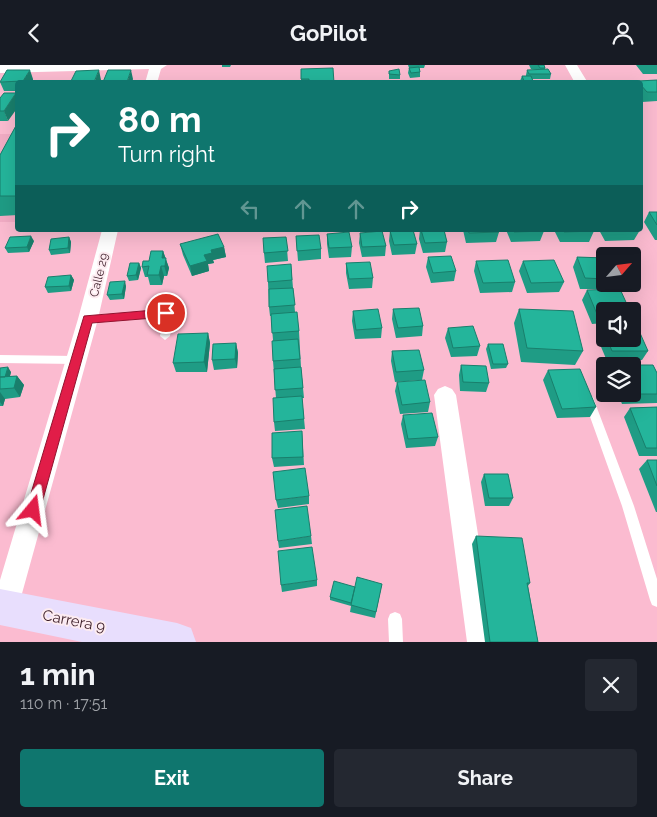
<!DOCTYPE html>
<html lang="en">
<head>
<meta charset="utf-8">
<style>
	:root { --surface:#171b24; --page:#242831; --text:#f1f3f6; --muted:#9ea1a6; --accent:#0f766e }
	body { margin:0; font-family:Raleway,sans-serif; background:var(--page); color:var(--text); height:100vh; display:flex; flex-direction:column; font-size:19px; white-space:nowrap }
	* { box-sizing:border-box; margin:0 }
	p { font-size:16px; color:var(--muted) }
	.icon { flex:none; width:28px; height:28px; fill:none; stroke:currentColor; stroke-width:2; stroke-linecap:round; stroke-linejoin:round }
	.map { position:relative; height:577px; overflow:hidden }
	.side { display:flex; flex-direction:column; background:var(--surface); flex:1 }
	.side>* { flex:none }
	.banner { position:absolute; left:15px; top:15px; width:628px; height:152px; border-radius:5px; box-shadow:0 5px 20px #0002; background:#0f766e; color:#fff; overflow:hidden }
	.needle { width:32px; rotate:62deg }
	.fabs { position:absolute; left:596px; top:182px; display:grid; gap:10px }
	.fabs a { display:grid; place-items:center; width:45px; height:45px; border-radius:5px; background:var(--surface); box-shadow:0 5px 20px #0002; font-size:25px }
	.pin { position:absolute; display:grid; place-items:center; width:42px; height:42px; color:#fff; margin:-21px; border:2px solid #fff; border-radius:50%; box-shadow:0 1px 5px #0007 }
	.me { position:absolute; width:55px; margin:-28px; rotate:16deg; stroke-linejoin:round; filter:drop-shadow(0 0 4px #0008) }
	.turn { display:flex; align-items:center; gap:18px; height:105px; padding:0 20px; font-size:22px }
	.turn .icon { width:65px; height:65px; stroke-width:2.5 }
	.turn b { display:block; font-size:35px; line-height:42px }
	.lanes { display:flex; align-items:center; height:48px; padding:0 20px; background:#0003; justify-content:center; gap:25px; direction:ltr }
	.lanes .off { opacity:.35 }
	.round { display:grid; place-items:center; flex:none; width:52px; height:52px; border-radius:5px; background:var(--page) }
	.overview { display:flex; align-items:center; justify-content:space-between; height:85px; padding:0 20px }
	h1 { font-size:30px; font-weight:700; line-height:38px }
	.primary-button { display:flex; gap:10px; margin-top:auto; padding:10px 20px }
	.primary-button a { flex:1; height:58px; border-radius:5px; background:var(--accent); color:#fff; font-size:20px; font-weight:700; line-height:58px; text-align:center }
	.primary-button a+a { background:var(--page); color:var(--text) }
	header { display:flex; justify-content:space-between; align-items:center; height:65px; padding:0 20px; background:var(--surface); font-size:22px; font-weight:700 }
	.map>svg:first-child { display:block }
	.built { fill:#f1acc4 }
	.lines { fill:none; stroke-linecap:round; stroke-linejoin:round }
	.lane { fill:#fff; fill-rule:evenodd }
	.street { fill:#fff; fill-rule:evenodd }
	.secondary { fill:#e8defd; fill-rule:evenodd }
	.wall { fill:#1f9c85 }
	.shaded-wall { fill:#197f6c }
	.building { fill:#24b59b; stroke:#197f6c }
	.route { fill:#e11d48; stroke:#92132f }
	.labels { text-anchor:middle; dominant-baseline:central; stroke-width:4; stroke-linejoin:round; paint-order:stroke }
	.street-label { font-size:12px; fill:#3b1d28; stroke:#fdecf1 }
	.near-street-label { font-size:15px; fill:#3b1d28; stroke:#fdecf1 }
</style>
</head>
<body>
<header><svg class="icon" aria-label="back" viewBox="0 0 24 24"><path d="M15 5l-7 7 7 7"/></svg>GoPilot<svg class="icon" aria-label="person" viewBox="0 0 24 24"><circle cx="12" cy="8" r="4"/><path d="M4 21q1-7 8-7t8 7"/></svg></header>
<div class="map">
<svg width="657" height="577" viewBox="0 0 657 577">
	<rect width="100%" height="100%" fill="#fbbbd0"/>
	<path class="built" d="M0,69H17V157H0Z"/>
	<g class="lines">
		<path class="lane" d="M168,245L173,248L170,271L165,275L160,271L163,252L88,258L83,254L88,250Z
			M0,290L76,291L80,292L81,295L80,298L76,299L0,298Z
			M589,331L593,332L594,335L634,441L657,514V542L652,540L650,535L622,441L584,335L585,332Z
			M395,547L400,549L402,554L403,577H389L388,554L390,549Z"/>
		<path class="street" d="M0,0H167L161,4L157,18H145L149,4L0,8Z
			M565,0H577L588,18H575Z
			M102,165H118L98,254L18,543L15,553L5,556L0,554V515L78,254Z
			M445,321L452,324L456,330L495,577H467L434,330L438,324Z"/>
		<path class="secondary" d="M0,524L177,558L191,563L196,577H82L0,560Z"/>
	</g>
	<path class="wall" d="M222,0H231L230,2H222Z
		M408,0H425L424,3H419L420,7V12L410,13L408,8L409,3Z
		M529,0H544L545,3V5L551,9L550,14H532V18H521L520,16L522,11H526V10L527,5H537L531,4Z
		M636,0H657V9H643Z
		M301,4L334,18H301Z
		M389,6L400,10V14H389Z
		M33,14L32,18H18V26H4L0,17Z
		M657,15V36L642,37L640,34V18H637L638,16Z
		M0,33L8,56H0Z
		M18,57V150L0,151V90Z
		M649,147H657V175H655L644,157Z
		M420,165H444L447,177L445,187L423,188L419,174Z
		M463,165H498L499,167L496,177L466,178Z
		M506,165H544V166L540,176L511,177Z
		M554,165H593L594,166L589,177H560Z
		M599,165H640L634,175L605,176Z
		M390,166L417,179L415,189L392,190L389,176Z
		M360,168L386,181L385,191L362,192L359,178Z
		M327,169L352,182L351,192L329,193L327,179Z
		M296,171L321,184V194L298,196Z
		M69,172L71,177L70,188L51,190L49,185Z
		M286,172L288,196L265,198L264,188Z
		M34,176L29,187L8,188L5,183Z
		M180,179L224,182L226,192L213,195L214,198L208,199L209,206L192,211L183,190Z
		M163,186L169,203L167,211H164L162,220H150L148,212H145L142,202Z
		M428,192L456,206L454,216L431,218L426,202Z
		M577,192L605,193V219H616L613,224H580L573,202Z
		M476,196L515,217L512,227L480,228L474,206Z
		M523,196L564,217L559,227L527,228L519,206Z
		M139,198L141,203L138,215L129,216L127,211Z
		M346,198L373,213L372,223L349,224L346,208Z
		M291,199L295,247L299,266L301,302L303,323L304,333H302L305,364L275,366L274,357L276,333L273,296V275L271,251H270L269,242L268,217Z
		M71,210L74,215L71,226L48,228L45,222Z
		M126,221L124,234L110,235L107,230Z
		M587,225L605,246V258L592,259L582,235Z
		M393,244L423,261L422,271L396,273L392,254Z
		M519,244L583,286L575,300L521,297L514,258Z
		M353,246L382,263L381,273L355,274L352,256Z
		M601,260H605V274H632L648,286L642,295L607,296L596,270Z
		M448,263L480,281L477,291L451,292L445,273Z
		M208,268L210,278L207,307H176L173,298Z
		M236,278L238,288L237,303L214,305L212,295Z
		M488,279L508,299L506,303L491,304L486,284Z
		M392,286L424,305L422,315L395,317L391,296Z
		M461,300L489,318L486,327L460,326L459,310Z
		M616,300H653L657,308V338L622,339L618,329H632V301H615Z
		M0,303L11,307L10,311H17L24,320L20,332L5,334L3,341H0Z
		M548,305L596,342L590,352L557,353L543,315Z
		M397,317L430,337L428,347L400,349L395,326Z
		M657,342V391H639L624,352L630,343Z
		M403,350L438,372L435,381L406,383L401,359Z
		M302,366L304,400L274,402L272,393Z
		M647,395H657V447H656L639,404Z
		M484,409L513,433L509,441H485L481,417Z
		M309,431V439L278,443L276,435Z
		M311,471L312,479L279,483L278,476Z
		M476,471L530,518L528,521L538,577H485L472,479Z
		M317,515V521L282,527L281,520Z
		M382,519L375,553L350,547L351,541L330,535V532L355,522Z"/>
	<path class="shaded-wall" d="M30,5L33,14L32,18H24L23,16Z
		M99,5L101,15L100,18H94Z
		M131,5L133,14L132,18H127Z
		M16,28L18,30V42L8,56L4,46Z
		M31,171L34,176L29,187L27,182Z
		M69,172L71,177L70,188L68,183Z
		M224,182L226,192L213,195L214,198L208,199L209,206L192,211L190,201L211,185Z
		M163,186L169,203L167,211L162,193Z
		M139,198L141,203L138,215L136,210Z
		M161,201L164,211L162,220L159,210Z
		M71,210L74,215L71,226L69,221Z
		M125,216L126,221L124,234L122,229Z
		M208,268L210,278L207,307L204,297Z
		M236,278L238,288L237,303L235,294Z
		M8,302L11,307L7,322L4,317Z
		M17,311L24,320L20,332L14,323Z
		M0,327L5,334L3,341L0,337Z"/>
	<path class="building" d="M538,0H544L545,3H540Z
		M419,2L420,7L411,8L409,3Z
		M333,3L334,18H309V14H301V4Z
		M399,4L400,10L389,9V6Z
		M548,4L551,9H529L527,5Z
		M7,5H30L23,16L0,17Z
		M99,5L94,17L70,18L76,6Z
		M108,5H131L127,17H103Z
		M522,11H531L533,16H524Z
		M657,15V27H647L640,19V18L638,16Z
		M4,28H16L4,46H0V33Z
		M18,57V131H0V90Z
		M649,147H657V160Z
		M413,165L417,179L394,180L390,166Z
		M421,165H444L447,177L425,178Z
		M468,165H498L499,167L469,168Z
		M513,165H544V166L514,167Z
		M563,165H593L594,166L564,167Z
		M609,165H640L610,166Z
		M382,166L386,181L362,182L360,168Z
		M349,167L352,182L329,183L327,169Z
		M218,169L224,182L211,185L212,188L204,190L207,196L190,201L180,179Z
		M319,170L321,184L297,186L296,171Z
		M31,171L27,182L5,183L10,172Z
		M69,172L68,183L49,185L51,174Z
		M286,172L288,186L264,188L263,173Z
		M151,186H163L162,193H166L165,201H161L159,210H147L149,201L142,202L143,196H149Z
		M451,191L456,206L433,208L428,192Z
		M577,192L605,193V214L585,213Z
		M508,195L515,217L483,218L476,196Z
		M554,195L564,217L531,218L523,196Z
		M370,197L373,213L349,214L346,198Z
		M130,198H139L136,210L127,211Z
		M291,199L292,215L268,217L267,201Z
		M71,210L69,221L45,222L48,212Z
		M125,216L122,229L107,230L110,217Z
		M293,223L295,240L269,242V224Z
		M620,224L630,246H605V248L597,249L587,225Z
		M419,243L423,261L398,263L393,244Z
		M378,244L382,263L356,265L353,246Z
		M519,244L573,246L583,286L527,283Z
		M297,247L299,266L272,268L271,249Z
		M632,259H636L648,286H612L607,274H632Z
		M601,260H605V269Z
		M473,261L480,281L453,283L448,263Z
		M208,268L204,297L173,298L178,269Z
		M298,274L300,294L273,296L272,276Z
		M236,278L235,294L212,295L213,279Z
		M488,279H503L508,299H493Z
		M419,285L424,305L396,307L392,286Z
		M461,300L486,301L489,318L463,317Z
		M616,300H653L657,308V329H628H632V301H617Z
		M8,302L5,312H0V303Z
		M301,302L303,323L275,325L274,304Z
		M580,304L596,342L562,344L548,305Z
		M17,311L14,323L0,324V312Z
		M425,315L430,337L402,340L397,317Z
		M302,331L304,354L274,357L273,333Z
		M657,342V383H646L630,343Z
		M432,348L438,372L408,374L403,350Z
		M302,366L303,392L272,393V368Z
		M647,395H657V421Z
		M305,403L309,431L276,435L273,407Z
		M484,409H508L513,433H489Z
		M307,441L311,471L278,476L275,445Z
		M476,471L522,473L530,518H527L538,577H490Z
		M312,482L317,515L281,520L278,486Z
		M357,512L382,519L376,547L351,540Z
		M334,516L355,522L351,538L330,532Z"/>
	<path class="route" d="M166,244L172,248L166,252L92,258L40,445L38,450L33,451L28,450L26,445L84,251Z"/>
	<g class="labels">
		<g class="street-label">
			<text transform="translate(99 210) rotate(-76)">Calle 29</text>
		</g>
		<g class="near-street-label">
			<text transform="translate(74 556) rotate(11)">Carrera 9</text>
		</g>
	</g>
</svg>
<div class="fabs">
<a><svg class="needle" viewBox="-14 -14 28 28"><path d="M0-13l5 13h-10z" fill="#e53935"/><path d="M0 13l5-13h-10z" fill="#9ea1a6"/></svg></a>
<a><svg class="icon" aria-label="sound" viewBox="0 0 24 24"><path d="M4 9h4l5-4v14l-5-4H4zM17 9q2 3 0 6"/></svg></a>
<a><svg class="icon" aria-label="layers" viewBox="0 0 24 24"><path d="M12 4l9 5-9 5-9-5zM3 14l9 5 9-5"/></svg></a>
</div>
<div class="pin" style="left:166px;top:248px;background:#d93025"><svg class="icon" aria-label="arrive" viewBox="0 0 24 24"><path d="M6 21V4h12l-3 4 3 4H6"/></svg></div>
<svg class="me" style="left:33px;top:445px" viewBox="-20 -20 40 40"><path d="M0-17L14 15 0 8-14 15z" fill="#e11d48" stroke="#fff" stroke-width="4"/></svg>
<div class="banner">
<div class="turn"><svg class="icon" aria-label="right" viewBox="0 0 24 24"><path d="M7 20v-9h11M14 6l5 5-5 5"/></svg><div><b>80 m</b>Turn right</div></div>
<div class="lanes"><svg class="icon off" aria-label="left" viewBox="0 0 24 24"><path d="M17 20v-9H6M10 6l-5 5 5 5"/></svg><svg class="icon off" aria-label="ahead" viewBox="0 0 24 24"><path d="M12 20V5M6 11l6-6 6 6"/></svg><svg class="icon off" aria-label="ahead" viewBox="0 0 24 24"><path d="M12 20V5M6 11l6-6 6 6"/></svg><svg class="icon" aria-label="right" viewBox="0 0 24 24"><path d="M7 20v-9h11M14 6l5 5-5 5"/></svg></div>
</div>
</div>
<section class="side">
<div class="overview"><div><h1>1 min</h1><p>110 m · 17:51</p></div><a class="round"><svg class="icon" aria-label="close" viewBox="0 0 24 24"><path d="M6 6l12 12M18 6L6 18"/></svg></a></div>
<div class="primary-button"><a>Exit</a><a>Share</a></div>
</section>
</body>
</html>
